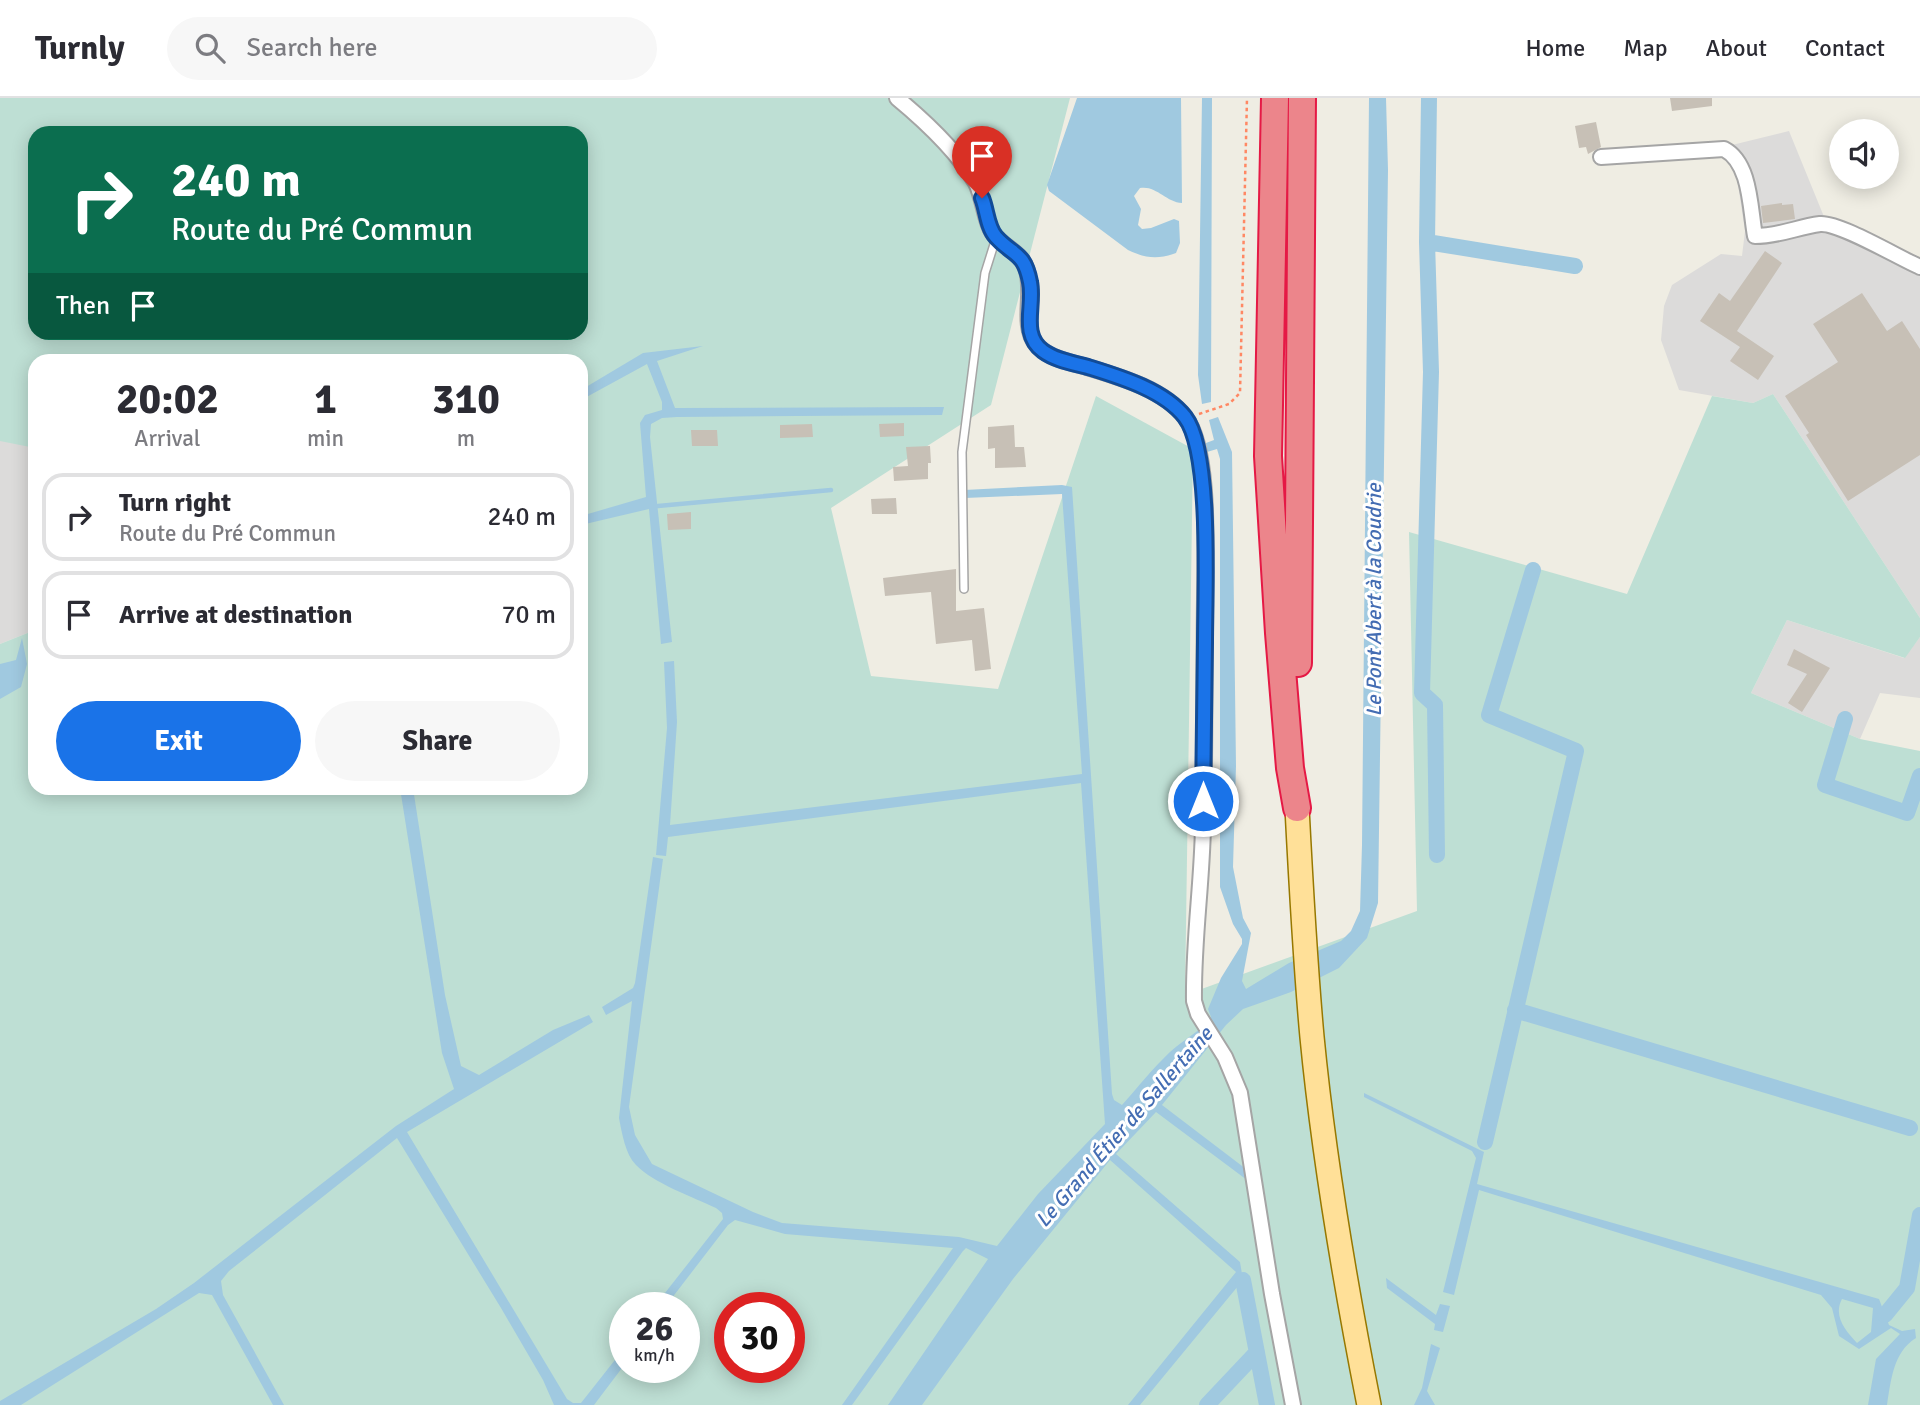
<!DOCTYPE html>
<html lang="en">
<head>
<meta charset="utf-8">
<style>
	:root { --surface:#fff; --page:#f7f7f7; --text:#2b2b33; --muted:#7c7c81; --line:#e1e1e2; --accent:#1a73e8 }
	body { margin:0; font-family:Signika,sans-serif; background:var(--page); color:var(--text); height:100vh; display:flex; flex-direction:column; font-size:26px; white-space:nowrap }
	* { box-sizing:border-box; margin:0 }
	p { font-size:23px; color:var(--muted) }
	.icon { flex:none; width:38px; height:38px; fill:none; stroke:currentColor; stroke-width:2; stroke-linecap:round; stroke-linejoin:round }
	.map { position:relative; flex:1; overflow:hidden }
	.sheet { position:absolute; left:28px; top:256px; width:560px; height:441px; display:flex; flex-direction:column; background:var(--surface); border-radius:21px; box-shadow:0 4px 18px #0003 }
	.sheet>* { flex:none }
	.guide { position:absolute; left:28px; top:28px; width:560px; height:214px; border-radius:21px; box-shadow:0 4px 18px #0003; background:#0b6e4f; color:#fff; overflow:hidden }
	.tools { position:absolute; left:1829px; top:21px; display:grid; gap:14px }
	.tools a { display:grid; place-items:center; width:70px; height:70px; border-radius:50%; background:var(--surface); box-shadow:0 4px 18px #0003; font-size:35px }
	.speed { position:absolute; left:609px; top:1194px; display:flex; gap:14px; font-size:35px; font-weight:700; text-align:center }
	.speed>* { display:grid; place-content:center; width:91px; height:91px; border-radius:50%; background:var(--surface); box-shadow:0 4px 18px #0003; line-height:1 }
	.speed small { font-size:18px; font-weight:400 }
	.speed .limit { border:10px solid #d22; background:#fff; color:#111 }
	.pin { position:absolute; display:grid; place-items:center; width:60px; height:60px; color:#fff; margin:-72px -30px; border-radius:50% 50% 50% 0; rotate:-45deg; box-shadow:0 0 7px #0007 }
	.pin .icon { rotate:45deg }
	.me { position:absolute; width:77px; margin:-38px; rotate:0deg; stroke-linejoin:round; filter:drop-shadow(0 0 5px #0008) }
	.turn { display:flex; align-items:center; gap:24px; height:147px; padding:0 28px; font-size:32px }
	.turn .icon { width:91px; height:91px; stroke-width:2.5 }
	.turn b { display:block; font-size:49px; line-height:60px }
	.then { display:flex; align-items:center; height:66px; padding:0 28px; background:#0003; gap:14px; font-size:26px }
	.eta { display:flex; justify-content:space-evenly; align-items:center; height:119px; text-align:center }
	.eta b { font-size:42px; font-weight:700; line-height:49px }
	.cta { display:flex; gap:14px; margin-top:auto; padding:14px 28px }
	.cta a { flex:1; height:80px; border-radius:42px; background:var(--accent); color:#fff; font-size:28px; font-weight:700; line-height:80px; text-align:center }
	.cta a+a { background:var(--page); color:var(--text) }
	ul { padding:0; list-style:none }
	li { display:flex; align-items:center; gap:21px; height:88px; margin:0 14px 10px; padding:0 14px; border:4px solid var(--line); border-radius:21px }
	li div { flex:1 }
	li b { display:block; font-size:26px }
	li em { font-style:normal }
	header { display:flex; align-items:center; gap:42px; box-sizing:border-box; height:98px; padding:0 35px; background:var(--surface); border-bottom:2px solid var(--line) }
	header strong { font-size:33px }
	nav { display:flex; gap:38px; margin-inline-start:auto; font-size:24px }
	.search { width:490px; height:63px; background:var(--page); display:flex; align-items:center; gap:18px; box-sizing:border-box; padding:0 24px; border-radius:38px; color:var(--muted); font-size:26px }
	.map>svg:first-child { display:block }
	.residential { fill:#dcdbda }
	.wetland { fill:#bedfd4; fill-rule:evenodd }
	.water { fill:#a0c9e0; fill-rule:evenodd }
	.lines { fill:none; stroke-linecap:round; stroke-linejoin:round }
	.stream { stroke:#a0c9e0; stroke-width:4.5 }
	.canal { stroke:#a0c9e0; stroke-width:16 }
	.building { fill:#c7c0b6 }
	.lane-casing { stroke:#a5a5a5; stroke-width:10 }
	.street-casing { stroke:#a5a5a5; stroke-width:18 }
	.primary-casing { stroke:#977800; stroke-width:26 }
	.highway-casing { stroke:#e51945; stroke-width:30 }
	.path { stroke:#ff8864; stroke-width:2.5; stroke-dasharray:3.5 3.5; stroke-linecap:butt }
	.lane { stroke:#fff; stroke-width:7 }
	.street { stroke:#fff; stroke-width:14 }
	.primary { stroke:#ffe098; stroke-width:23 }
	.highway { stroke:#ec858b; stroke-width:26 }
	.route-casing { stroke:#114b97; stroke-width:18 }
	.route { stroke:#1a73e8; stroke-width:12 }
	.labels { text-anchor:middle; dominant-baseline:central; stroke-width:6; stroke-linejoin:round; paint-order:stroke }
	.water-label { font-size:21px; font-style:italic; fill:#446db3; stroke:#fff }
</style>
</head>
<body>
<header>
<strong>Turnly</strong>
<div class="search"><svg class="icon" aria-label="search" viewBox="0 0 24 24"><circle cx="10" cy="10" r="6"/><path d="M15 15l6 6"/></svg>Search here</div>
<nav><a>Home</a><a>Map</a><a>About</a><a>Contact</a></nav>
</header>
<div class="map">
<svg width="1920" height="1307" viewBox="0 0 1920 1307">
	<rect width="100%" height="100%" fill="#efede3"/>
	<path class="residential" d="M1789,33L1829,131L1920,175V520L1773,296L1753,305L1679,292L1661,242L1664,208L1672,187L1721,156L1742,158L1745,133L1732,47Z
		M0,325L35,336V532L0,546Z
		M1787,522L1904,560L1920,539V600L1880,595L1860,641L1751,595Z"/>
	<path class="wetland" d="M0,0H1070L991,307L831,410L871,578L998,591L1096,298L1193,351L1185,897L1417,813L1409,434L1627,496L1712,298L1753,305L1773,296L1920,520V539L1905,560L1787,522L1751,595L1860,641L1920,653V1307H0V546L35,532V690H581V262H35V350L0,343ZM35,35H581V234H35ZM625,1209H684V1269H625ZM730,1209H789V1269H730Z"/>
	<path class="water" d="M1077,0H1181L1182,105C1166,104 1156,87 1140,90L1134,98L1141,111L1138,127L1142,131L1151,130L1174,121L1179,123L1180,145L1176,155C1157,162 1145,160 1128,152L1049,93L1047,87Z
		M1202,0H1212L1211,304L1202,306L1198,277Z
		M1369,0H1386L1388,72L1378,805L1367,840L1339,870L1291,894L1243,911L1226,927L1162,1007L1246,1071L1247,1082L1156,1014L1116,1056L1240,1164L1243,1182L1140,1307H1128L1236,1174L1110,1062L1013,1181L922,1307H888L988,1161L966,1150L963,1153L852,1307H842L953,1150L785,1136L735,1122L728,1127L665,1209H654L723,1121L722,1115L716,1110C693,1099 653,1085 636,1067C625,1056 622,1035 619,1020L632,903L606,917L602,909L633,890L635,885L653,759L663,761L629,1009L635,1037L652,1066L753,1114L782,1125L959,1139L997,1148L1038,1096L1105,1026L1081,685L668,739L666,758L656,757L667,630L664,564L674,563L677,624L670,727L1082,676L1062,396L965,400L964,392L1062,387L1072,389L1112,996L1114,1002L1122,1007C1138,989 1153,970 1170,954C1185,940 1199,935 1211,919L1208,911L1221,880L1242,846V841L1233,826L1220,789V361L1217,351L1207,354L1206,345L1214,342L1209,322L1218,319L1232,354L1236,668L1233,769L1243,820L1251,835L1242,883L1246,891L1289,865L1341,843L1351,833L1360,813L1362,747Z
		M703,248L657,263L675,310L944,309L942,317L677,319L662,320L651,326L650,339L672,544L661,546L649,411L581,427V418L646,399L640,325L645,317L662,312V304L647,266L581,302V292L643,255Z
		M22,540L27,566L21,589L0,601V566L16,562Z
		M400,690H413L445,897L461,968L479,977L553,932L589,917L593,924L407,1034L567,1301L573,1305H581L622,1253L625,1255V1266L594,1307H554L543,1282L501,1210L397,1040L229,1173L221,1183L223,1197L284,1307H273L212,1197L199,1195L21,1307H0V1303L156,1211L194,1185L396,1028L454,991L442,955Z
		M1364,995L1484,1054L1477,1086L1879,1201L1889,1227L1902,1233L1915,1231L1916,1240C1893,1254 1891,1283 1887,1307H1868L1876,1261L1900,1236L1891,1230L1859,1251L1839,1238L1832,1210L1821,1197L1479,1092L1454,1197L1443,1194L1476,1060L1472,1053L1364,999ZM1842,1201L1873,1210L1871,1234L1857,1245C1845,1232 1833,1218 1842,1201Z
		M1386,1180L1436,1217L1440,1206L1450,1208L1443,1234L1434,1232L1435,1226L1387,1190Z
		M1431,1246L1440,1250L1427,1293L1435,1307H1414L1422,1290Z"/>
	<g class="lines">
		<path class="stream" d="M658,408L831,392"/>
		<path class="canal" d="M1427,144L1429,0
			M1845,621L1825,687L1907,715L1920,678
			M1437,757L1435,607L1422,595L1431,274L1427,144L1575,168
			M1515,912L1910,1030
			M1485,1044L1576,653L1489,617L1533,472
			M1243,1182L1267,1307
			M1885,1217L1907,1190L1920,1117
			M1207,1307L1257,1254"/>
	</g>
	<path class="building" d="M1670,0H1712V8L1672,13Z
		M1596,24L1601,49L1588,56L1586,49L1579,50L1575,28Z
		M1782,105V107L1793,106L1795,121L1763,125L1761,108Z
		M1765,153L1782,165L1737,233L1774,258L1758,282L1730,263L1740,249L1700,223L1719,195L1730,203Z
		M1862,195L1887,233L1902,223L1920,251V357L1848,403L1806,337L1809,335L1785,298L1838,264L1813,226Z
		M904,325V338L880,339L879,326Z
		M812,326L813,339L780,340V327Z
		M1014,327L1015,349H1024L1026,369L995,370V350L988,351V329Z
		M691,332H717L718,348H692Z
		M930,348L931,365H928V381L894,383L893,369L908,368L906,349Z
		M896,400L897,416H872L871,401Z
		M691,414V431L668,432L667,416Z
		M956,471V513L984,510L991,571L975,573L972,542L936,546L931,494L885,498L883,480Z
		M1794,551L1830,570L1802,614L1788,605L1807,576L1787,567Z"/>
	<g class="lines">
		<g class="lane-casing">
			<path id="lane" d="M964,491L962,354L985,175L996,140"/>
		</g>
		<g class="street-casing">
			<path id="street" d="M897,0C926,24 957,53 976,85C984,101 985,128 996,139C1008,152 1022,155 1027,173C1034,195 1021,227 1036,246C1048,261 1070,264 1087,269C1120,279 1163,291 1185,319C1211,352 1205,458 1205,501C1204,577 1205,653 1203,728C1202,786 1193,845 1194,903L1198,916L1225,959L1240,995L1272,1196L1293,1307
				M1601,59L1724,51C1751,65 1750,111 1755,138C1780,138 1797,129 1820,126C1839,124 1899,160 1920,169"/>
		</g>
		<g class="primary-casing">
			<path id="primary" d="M1297,710C1301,787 1305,863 1312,939C1324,1063 1345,1185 1369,1307"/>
		</g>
		<g class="highway-casing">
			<path id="highway" d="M1275,0L1268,358L1279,535L1290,670L1297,710
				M1298,565L1302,0"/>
		</g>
		<path class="path" d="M1199,316L1229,306L1240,295L1247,0"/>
		<use href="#lane" class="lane"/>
		<use href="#street" class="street"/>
		<use href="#primary" class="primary"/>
		<use href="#highway" class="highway"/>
	</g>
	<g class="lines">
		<g class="route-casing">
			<path id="route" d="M982,100C987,112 987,129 996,139C1013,158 1024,153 1030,184C1035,207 1020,236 1043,253C1055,262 1073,265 1088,269C1120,279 1164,292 1185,319C1212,354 1205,496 1205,544C1204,597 1204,650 1203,703"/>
		</g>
		<use href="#route" class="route"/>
	</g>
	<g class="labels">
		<g class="water-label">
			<text transform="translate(1374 502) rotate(-90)">Le Pont Abert à la Coudrie</text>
			<text transform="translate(1124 1029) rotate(-49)">Le Grand Étier de Sallertaine</text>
		</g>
	</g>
</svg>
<div class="tools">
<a><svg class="icon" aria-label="sound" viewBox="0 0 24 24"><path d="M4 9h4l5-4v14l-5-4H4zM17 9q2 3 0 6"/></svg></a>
</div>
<div class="speed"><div>26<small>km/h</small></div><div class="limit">30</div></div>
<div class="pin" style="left:982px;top:100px;background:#d93025"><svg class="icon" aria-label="arrive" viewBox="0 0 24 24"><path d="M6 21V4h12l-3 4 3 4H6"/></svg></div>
<svg class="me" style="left:1203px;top:703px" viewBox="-20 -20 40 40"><circle r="17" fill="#1a73e8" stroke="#fff" stroke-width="3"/><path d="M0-11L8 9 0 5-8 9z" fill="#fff"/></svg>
<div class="guide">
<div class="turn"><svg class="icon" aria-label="right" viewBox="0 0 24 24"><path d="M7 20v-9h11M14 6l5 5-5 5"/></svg><div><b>240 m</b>Route du Pré Commun</div></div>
<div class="then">Then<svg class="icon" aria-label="arrive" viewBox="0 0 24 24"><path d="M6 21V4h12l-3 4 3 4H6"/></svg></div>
</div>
<section class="sheet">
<div class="eta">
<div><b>20:02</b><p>Arrival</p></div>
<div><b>1</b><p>min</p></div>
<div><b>310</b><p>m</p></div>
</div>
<ul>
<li><svg class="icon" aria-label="right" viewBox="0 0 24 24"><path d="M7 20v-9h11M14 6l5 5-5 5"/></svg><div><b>Turn right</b><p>Route du Pré Commun</p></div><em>240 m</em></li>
<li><svg class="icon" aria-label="arrive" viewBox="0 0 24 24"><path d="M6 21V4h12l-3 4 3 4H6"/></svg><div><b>Arrive at destination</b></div><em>70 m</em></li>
</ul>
<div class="cta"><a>Exit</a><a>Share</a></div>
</section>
</div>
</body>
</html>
